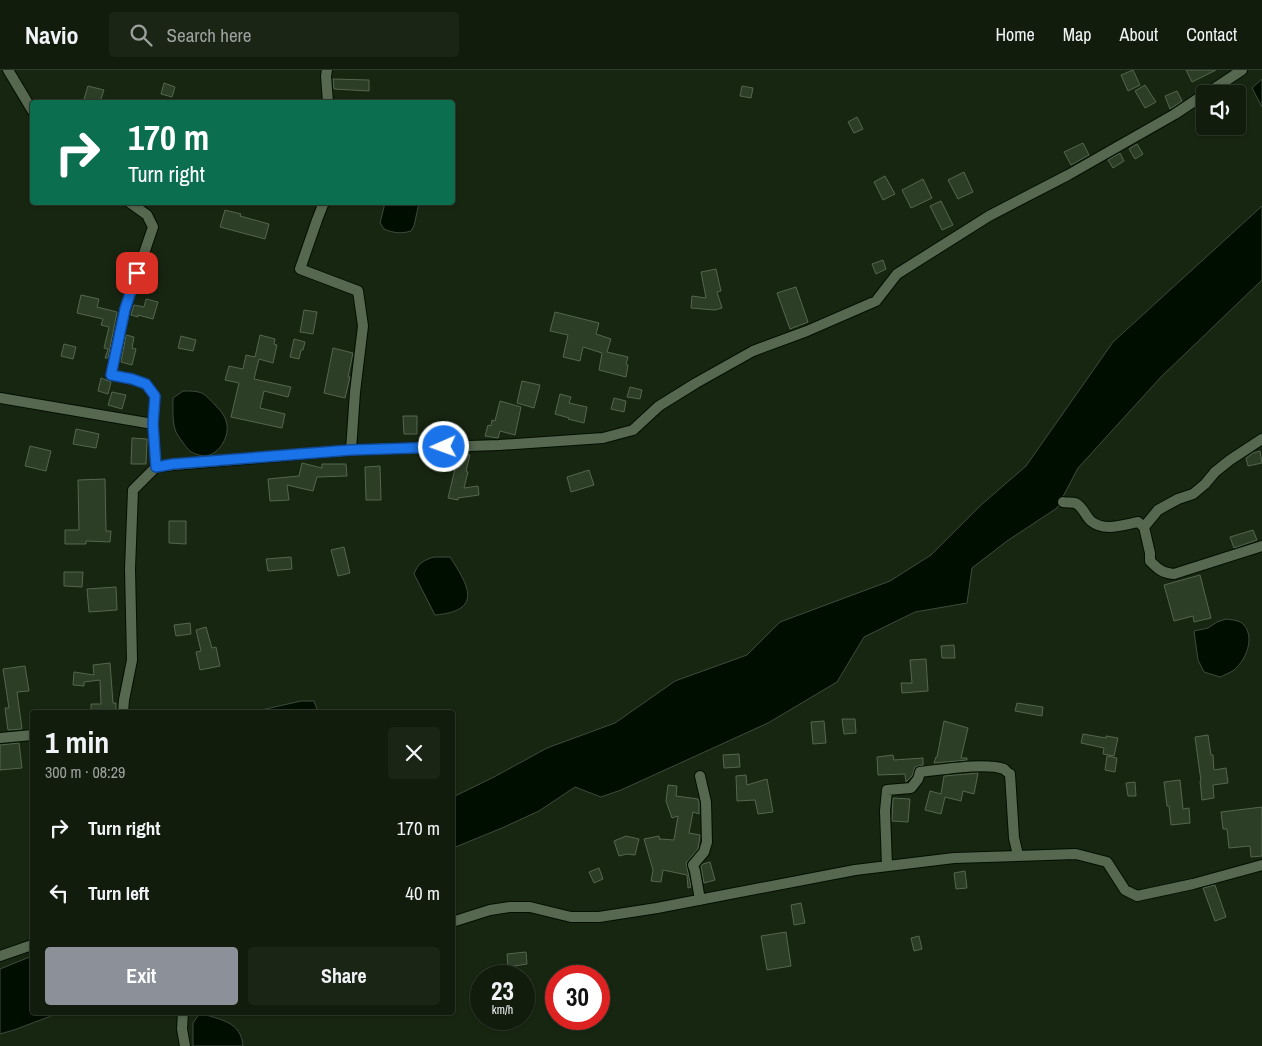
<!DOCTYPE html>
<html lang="en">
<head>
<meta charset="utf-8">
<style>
	:root { --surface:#111c0d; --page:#1a2516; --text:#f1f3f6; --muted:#9ca19d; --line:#303a2e; --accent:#8c9099 }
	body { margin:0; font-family:"Archivo Narrow",sans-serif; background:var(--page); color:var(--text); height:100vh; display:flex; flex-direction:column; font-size:19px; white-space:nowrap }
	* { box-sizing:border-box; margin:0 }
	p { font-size:16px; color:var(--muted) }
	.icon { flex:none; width:28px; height:28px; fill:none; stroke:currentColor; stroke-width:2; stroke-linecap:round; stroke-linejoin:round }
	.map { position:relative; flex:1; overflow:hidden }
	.side { position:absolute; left:30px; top:640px; width:425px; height:305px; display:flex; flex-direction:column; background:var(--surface); border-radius:5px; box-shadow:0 1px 4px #0004,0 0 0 1px var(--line) }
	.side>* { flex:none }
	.hud { position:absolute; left:30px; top:30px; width:425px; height:105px; border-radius:5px; box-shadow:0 1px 4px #0004,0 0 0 1px var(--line); background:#0b6e4f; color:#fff; overflow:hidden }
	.tools { position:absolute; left:1196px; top:15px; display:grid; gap:10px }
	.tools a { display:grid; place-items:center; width:50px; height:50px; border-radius:5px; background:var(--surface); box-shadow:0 1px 4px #0004,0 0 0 1px var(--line); font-size:25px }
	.speed { position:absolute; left:470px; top:895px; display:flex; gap:10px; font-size:25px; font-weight:700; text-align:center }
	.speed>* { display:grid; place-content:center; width:65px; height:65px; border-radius:50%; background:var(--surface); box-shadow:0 1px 4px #0004,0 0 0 1px var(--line); line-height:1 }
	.speed small { font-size:12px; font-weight:400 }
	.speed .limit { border:8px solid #d22; background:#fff; color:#111 }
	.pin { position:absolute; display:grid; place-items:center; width:42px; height:42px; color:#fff; margin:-21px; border-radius:10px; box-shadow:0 2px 8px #0006 }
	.me { position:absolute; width:55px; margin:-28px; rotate:268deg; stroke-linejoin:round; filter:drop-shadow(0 0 4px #0008) }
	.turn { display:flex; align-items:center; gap:18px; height:105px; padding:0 15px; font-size:22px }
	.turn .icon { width:65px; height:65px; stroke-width:2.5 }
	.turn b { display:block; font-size:35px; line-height:42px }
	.round { display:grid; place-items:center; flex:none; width:52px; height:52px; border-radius:5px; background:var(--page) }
	.headline { display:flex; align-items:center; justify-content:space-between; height:85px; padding:0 15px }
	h1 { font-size:30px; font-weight:700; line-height:38px }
	.button { display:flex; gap:10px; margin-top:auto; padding:10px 15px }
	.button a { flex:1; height:58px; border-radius:5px; background:var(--accent); color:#fff; font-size:20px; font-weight:700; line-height:58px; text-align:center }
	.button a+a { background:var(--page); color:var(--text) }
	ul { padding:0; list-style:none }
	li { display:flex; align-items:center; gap:15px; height:65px; padding:0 15px }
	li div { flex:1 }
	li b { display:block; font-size:19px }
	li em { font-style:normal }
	header { display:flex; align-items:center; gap:30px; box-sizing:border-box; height:70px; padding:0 25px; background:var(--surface); border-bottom:1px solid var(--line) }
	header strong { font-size:24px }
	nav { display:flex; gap:28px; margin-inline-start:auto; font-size:18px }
	.search { width:350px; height:45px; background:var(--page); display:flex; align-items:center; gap:12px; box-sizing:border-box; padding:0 18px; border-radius:5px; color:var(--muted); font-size:19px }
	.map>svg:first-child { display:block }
	.water { fill:#000e00; stroke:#3e4b3e }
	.building { fill:#2d3e27; stroke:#54664e }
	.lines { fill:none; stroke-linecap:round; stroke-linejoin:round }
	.minor-casing { stroke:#030f00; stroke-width:12 }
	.minor { stroke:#566850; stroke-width:10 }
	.route-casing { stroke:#114b97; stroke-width:12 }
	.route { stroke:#1a73e8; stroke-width:9 }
</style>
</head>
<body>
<header>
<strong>Navio</strong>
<div class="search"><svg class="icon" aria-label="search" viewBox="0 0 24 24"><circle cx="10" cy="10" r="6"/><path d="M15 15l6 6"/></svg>Search here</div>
<nav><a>Home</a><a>Map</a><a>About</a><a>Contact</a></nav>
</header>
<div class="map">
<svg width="1262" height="976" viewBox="0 0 1262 976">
	<rect width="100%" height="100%" fill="#172611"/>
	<path class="water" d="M1262,9V37L1252,18Z
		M385,133H419L414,156L411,161C401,164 393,163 384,159L380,153Z
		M1262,136V210L1161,307L1078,398L1057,438L1007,471L972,498L967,533L915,542L864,567L837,612L768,653L621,720L601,727L575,717L539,741L502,758L453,778V727L494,707L547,678L615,653L675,611L747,585L780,552L890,511L931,485L981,435L1026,396L1113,272Z
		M183,321C203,321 203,322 216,336C221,341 226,347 227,355C229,368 218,386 204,386C201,386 192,383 190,381C187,379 178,366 176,362C172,352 173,339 173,328Z
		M434,487H450C469,516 483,541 435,545L414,504C418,493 424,490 434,487Z
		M1226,549C1232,550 1240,550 1244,555C1255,568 1246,590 1234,600C1230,603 1224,605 1220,607L1204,602L1198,590L1194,561L1208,558L1217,552Z
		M301,631H314L318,642H257V641Z
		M32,886V942L59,943L14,960L0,964V899Z
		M200,943C220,950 241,951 243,976H193V953Z"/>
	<path class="building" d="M1133,0L1140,15L1128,21L1121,5Z
		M1186,0H1216L1192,12Z
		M333,9L369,10V21L334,19Z
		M164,13L175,17L172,27L161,24Z
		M1145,15L1156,32L1145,38L1135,21Z
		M88,16L104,20L100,32H94L84,29Z
		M742,16L753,18L751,28L740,26Z
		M1177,21L1182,31L1170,39L1165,26Z
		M857,47L863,59L854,63L848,52Z
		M1083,73L1089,85L1071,95L1064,82Z
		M1137,74L1143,84L1135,89L1129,79Z
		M1120,83L1124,91L1113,98L1108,90Z
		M964,102L973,122L958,129L948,110Z
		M885,106L895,124L883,130L874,112Z
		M923,109L932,128L911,138L902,120Z
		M941,131L953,155L942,160L930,136Z
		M225,140L241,144L240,146L269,154L265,169L220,157Z
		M883,190L886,199L876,204L872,194Z
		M716,199L721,221L717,222L722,238L715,240L691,238L692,226L706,228L701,202Z
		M796,217L808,252L790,259L777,223Z
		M81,225L99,229L97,237L117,242L108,288H105L108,279L104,278L109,257L101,255L103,249L77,243Z
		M146,229L158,232L153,249L138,245V247L131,245L134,235L144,237Z
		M304,240L317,242L313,264L300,262Z
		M555,242L599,253L596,264L611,269L607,282L628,287L626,294L628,295L626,307L599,300L602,283L583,277L580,291L563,287L568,265L550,261Z
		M126,265L134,267L132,278L136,279L132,295L121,292Z
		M260,265L275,269L274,274L277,275L273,293L259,289L254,309L291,317L288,327L264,321L260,338L285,344L282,358L231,347L239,313L225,310L229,296L243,299L246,285L255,287Z
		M181,266L196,270L193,281L178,278Z
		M294,269L305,272L303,280H301L299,289L290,287Z
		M64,274L76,277L73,289L61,286Z
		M333,278L353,283L348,307H350L345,328L324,323Z
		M101,308L111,312L108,324L98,321Z
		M522,311L540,315L534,338L517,333Z
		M630,317L642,320L640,329L627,327Z
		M112,322L126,325L122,339L108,335Z
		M560,324L571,327L569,333L587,337L584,353L568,349L569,348L555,344Z
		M614,328L626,331L624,342L611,339Z
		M500,331L521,337L515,365L500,361L498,368L485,366L488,355L491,356L492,350L495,351Z
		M403,346H417V364H404Z
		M76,359L99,364L96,378L73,374Z
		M132,368L147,369L146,394H131Z
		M30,376L51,381L46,401L25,396Z
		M1260,381L1262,393L1248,396L1246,388L1253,383Z
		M458,383L470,385L466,401L468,402L464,418L478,416L479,425L458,428V430L448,428L455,399L436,394L439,384H449L457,386Z
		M302,393L322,398V394H346L347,406L317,407L313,421L287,415L289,430L270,431L268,409L299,406Z
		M380,396L381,430H366L365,397Z
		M589,400L594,415L571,422L567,407Z
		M105,409L106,461H111L110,472L86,471V474H65V460H79L78,410Z
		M169,451H186V474L169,473Z
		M1253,460L1257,470L1234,478L1230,467Z
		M344,477L350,503L338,506L331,480Z
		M291,487L292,499L268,501L266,489Z
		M64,502H83L82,517L64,516Z
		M1200,505L1211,548L1194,552L1193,546L1174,551L1164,515Z
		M116,517L117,540L89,542L87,519Z
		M190,553L191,564L176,566L174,555Z
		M206,557L212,578L216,577L220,596L200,600L196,582L201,581L196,560Z
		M954,575L955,588H942L941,576Z
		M926,589L928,621L902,623L901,613H912L910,590Z
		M110,593L113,633H116V642H91V634H101L100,610L84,612V616L73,615L74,602L94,605L93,595Z
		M25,596L29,621L17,622L22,659L8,660L5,638H9L3,599Z
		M1017,633L1043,637L1042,646L1015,641Z
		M842,649H855L856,663L844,664Z
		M824,651L826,673L813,674L811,652Z
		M944,651L968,658L961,688H967V690L934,693L936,687H937Z
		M1083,664L1106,668V666L1118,668L1114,686L1103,684L1104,678L1081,673Z
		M1208,665L1211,685H1213L1214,700L1226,698L1228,713L1213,715L1214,728L1202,730L1200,711H1201L1195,667Z
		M19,673L22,698L0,700V675Z
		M739,684L740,697L724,698L723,685Z
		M893,685L894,690L923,688V695L915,697L912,706L906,712L905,704L878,705L877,687Z
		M1107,686L1117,688L1115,702L1105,700Z
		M978,703L974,724L963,721L961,731L945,727L941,744L925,740L930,721L941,724L944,706Z
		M746,705L747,715L767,709L773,742L758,744L755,730L737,731L736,706Z
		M1180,710L1183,739L1189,738L1190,753L1171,755L1169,736H1167L1164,712Z
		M1135,712L1136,726H1128L1126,713Z
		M668,715L677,716L676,726L698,729L699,733V744L693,742L689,763L700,765V766L698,779L686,793L691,817L688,818L687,805L663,800L661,812L651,811L653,800L644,769L659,766L660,770V769L674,770L678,746L672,748L666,731Z
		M893,728L910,729L908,752L892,751Z
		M1262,737V786L1251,787L1250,776L1229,778L1227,759H1223L1221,742Z
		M626,766L639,769L635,785L627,784L619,786L614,771Z
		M710,792L715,810L704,813L701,796L703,794Z
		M599,798L603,809L594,813L589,802Z
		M965,801L967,818L956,819L954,803Z
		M1215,815L1226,847L1215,851L1203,818Z
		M801,833L805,853L794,855L791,835Z
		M786,862L791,896L767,900L761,866Z
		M919,866L922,879L914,881L911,868Z
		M526,882L527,894L508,897L507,884Z"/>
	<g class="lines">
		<g class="minor-casing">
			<path id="minor" d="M8,0L32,40
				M327,0L326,6L328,32
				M1206,24L1242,0
				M129,132L147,145L153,157L125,239L111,305L132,309L146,314L155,326L153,354L156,397L173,395L351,380L499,375L603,368L633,360L659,336L696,313L753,281L807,261L876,231L897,204L989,146L1068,105L1175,44L1205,24
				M324,132L317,150L300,199L358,221L363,256L355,322L351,380
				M0,328L153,354
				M1063,432C1066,433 1072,432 1075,433C1083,436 1085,446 1091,451C1104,462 1123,455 1138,452L1144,457L1150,483V491C1158,499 1162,503 1174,504L1262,476
				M1144,457L1158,440L1178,429L1193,424L1205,414L1215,402L1230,390L1262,369
				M123,642L124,630L132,590L130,499L133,420L156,397
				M0,668L32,665
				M700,706L706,732L707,772L704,782L693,795L695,801L700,830
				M887,796L885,741L887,720L911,718L918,709L920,702C940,700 986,692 1004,699C1005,700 1009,704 1010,704L1014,768L1018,785
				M452,852L490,840L510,837H530L571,847H599L657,838L855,800L954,788L1076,784L1107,792L1125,820L1137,826L1193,814L1262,795
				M0,886L32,875
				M183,942L182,959L185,976"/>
		</g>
		<use href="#minor" class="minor"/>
	</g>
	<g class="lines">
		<g class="route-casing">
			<path id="route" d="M137,203L125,239L111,305L132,309L146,314L155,326L153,354L156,397L173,394L351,380L444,377"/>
		</g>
		<use href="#route" class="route"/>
	</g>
</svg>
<div class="tools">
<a><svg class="icon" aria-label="sound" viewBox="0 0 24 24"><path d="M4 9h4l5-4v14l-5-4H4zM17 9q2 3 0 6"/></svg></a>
</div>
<div class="speed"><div>23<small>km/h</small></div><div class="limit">30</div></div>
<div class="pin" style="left:137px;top:203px;background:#d93025"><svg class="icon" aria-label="arrive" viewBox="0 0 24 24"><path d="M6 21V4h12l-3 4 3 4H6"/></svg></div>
<svg class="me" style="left:444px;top:377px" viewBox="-20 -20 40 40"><circle r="17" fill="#1a73e8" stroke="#fff" stroke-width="3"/><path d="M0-11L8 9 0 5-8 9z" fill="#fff"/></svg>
<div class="hud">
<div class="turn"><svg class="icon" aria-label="right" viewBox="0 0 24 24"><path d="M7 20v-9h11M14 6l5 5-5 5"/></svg><div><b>170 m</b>Turn right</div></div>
</div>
<section class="side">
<div class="headline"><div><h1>1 min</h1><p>300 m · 08:29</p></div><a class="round"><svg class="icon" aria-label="close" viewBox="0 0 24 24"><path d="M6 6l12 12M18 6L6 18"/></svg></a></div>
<ul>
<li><svg class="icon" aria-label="right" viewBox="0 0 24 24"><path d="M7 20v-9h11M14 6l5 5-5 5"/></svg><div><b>Turn right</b></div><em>170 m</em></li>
<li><svg class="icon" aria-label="left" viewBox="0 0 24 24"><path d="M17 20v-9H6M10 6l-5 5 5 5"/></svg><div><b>Turn left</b></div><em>40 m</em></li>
</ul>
<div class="button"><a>Exit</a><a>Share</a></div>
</section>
</div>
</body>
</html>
